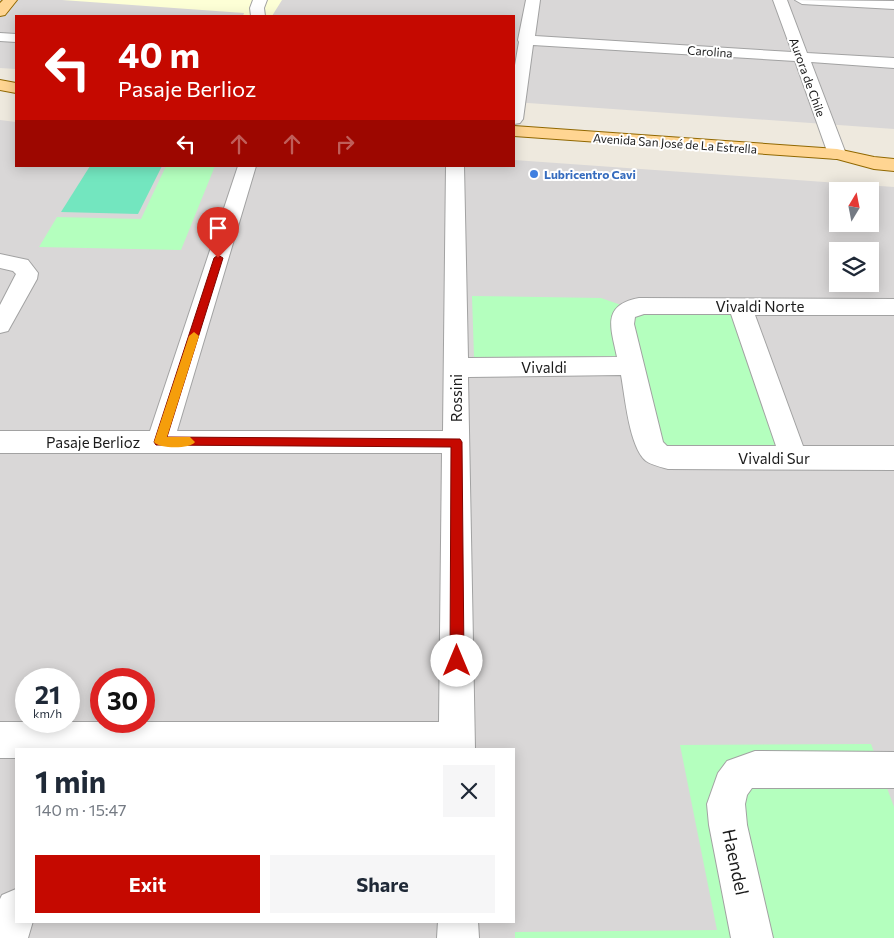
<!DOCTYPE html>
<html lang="en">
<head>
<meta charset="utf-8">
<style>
	:root { --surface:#fff; --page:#f6f6f7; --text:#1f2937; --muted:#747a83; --accent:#c50900 }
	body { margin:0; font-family:Commissioner,sans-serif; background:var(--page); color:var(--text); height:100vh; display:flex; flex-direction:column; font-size:19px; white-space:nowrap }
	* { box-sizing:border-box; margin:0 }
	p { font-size:16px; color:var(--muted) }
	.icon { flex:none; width:28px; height:28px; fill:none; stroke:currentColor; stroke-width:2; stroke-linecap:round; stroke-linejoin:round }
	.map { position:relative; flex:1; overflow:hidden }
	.details { position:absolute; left:15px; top:748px; width:500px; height:175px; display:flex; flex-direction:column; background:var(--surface); border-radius:0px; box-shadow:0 2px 12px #0003 }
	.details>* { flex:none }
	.banner { position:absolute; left:15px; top:15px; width:500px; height:152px; border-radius:0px; box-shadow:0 2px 12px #0003; background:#c50900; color:#fff; overflow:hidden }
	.needle { width:32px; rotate:10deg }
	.buttons { position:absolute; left:829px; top:182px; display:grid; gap:10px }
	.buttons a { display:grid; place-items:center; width:50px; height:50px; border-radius:0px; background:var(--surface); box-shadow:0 2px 12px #0003; font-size:25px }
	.speed { position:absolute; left:15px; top:668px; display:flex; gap:10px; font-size:25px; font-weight:700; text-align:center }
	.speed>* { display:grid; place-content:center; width:65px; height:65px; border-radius:50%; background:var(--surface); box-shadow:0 2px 12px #0003; line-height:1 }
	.speed small { font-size:12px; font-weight:400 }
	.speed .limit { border:8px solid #d22; background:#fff; color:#111 }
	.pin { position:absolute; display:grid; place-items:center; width:42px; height:42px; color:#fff; margin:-51px -21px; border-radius:50% 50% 50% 0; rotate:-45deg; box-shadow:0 0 5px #0007 }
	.pin .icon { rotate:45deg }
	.me { position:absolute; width:55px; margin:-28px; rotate:0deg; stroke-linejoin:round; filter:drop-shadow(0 0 4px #0008) }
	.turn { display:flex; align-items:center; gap:18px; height:105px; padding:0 20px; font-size:22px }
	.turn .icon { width:65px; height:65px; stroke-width:2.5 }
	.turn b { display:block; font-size:35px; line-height:42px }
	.lanes { display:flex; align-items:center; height:48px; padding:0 20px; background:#0003; justify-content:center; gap:25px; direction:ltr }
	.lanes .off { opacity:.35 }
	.round { display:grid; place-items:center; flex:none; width:52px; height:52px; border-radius:0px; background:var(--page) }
	.summary { display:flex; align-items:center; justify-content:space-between; height:85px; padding:0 20px }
	h1 { font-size:30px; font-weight:700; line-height:38px }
	.cta { display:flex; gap:10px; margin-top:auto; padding:10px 20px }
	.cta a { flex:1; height:58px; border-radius:0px; background:var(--accent); color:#fff; font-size:20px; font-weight:700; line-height:58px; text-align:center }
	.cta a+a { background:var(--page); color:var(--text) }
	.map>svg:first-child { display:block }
	.residential { fill:#d9d7d7; fill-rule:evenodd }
	.education { fill:#fdffd6 }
	.park { fill:#b4ffbe }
	.pitch { fill:#73e6bf }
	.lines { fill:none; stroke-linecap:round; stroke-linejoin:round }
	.minor-casing { stroke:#a2a2a2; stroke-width:2 }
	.major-casing { stroke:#916800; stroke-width:2 }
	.minor { fill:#fff; fill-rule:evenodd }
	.major { fill:#ffd592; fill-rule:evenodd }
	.route { fill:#c50900; stroke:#800600 }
	.slow { fill:#f59e0b }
	.shop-dot { fill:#3f7fe0; stroke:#fff; stroke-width:2 }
	.labels { text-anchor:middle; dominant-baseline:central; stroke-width:4; stroke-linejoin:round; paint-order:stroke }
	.far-street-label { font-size:12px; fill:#1b1b1b; stroke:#fff }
	.far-shop-label { font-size:12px; font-weight:bold; fill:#366cbe; stroke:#fff; text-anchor:start }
	.street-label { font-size:15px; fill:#1b1b1b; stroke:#fff }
	.near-street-label { font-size:18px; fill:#1b1b1b; stroke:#fff }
</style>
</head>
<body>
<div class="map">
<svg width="894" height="938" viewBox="0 0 894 938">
	<rect width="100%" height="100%" fill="#eee9de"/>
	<path class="residential" d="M0,0H894V129L514,102V16H16V69L0,68Z
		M0,120L16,122V166H514V160L894,187V938H0ZM838,191H870V224H838ZM838,251H870V284H838ZM26,679H69V721H26ZM101,679H144V721H101ZM16,749H514V921H16Z"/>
	<path class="education" d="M62,0H282L272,16H243L244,13Z"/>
	<path class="park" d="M166,166H215L181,250L39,247L57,217L141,219Z
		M472,296L601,298L644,313L726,311L735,315L777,443L772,448L661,451L640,356L474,357Z
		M871,744L894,807V938H515V932L717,930L680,745Z"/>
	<path class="pitch" d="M90,166H162L138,214L61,212Z"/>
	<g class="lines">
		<g class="minor-casing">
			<path id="minor" d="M253,0H267L264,8L265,16H251L250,8Z
				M526,0H540L535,36L792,52L773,0H787L807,53L894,58V68L811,62L846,154L843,158L837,159L831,158L828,154L795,61L533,45L523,119L520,123L514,124V71L519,42L518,40Z
				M795,0L894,1V9L802,4Z
				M0,33L16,34V42L0,41Z
				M238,166H256L177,431H443L446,166H464L468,358L617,357C611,328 601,305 639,298L894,299V315H755L803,446H894V470L668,469C661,467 652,465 646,461C629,447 625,396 621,375L468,377L475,749H16V758H0V722H439L442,453H0V431H150ZM644,314H731L776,446H667L663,442L634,324L635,317Z
				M0,254L28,260L38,273L37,279L8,331L0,333V305L16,274L13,271L0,268Z
				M755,751L894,752V788H752L747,795L745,804L747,825L773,938H731L709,825L707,804L718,773L727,761Z
				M16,889V921H33L28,938H0V899L2,895Z
				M438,921H478L479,938H437Z"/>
		</g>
		<g class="major-casing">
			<path id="major" d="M3,0H17L5,15L0,16V3Z
				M0,80L16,83V93L0,90Z
				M514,126L837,149L874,157L894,159V171L874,169L837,159L514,136Z"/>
		</g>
		<use href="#minor" class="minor"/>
		<use href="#major" class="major"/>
	</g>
	<path class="route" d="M218,255L223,258L167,437L460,439L462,442L464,661L462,666L457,668L452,666L450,661L451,447L156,445L154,442L214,258Z"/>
	<path class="slow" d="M194,332L199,336L167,437H190L195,442C191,449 159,449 154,442L189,336Z"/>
	<circle class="shop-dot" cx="534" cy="174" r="5"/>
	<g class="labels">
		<g class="far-street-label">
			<text transform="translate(710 51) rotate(4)">Carolina</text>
			<text transform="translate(808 77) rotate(70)">Aurora de Chile</text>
			<text transform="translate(675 143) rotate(4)">Avenida San José de La Estrella</text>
		</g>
		<g class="far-shop-label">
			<text x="544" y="174">Lubricentro Cavi</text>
		</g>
		<g class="street-label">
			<text x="760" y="306">Vivaldi Norte</text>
			<text x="544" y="367">Vivaldi</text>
			<text transform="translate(456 398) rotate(-90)">Rossini</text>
			<text x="93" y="442">Pasaje Berlioz</text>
			<text x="774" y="458">Vivaldi Sur</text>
		</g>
		<g class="near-street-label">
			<text transform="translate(736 862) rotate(78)">Haendel</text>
		</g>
	</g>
</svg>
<div class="buttons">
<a><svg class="needle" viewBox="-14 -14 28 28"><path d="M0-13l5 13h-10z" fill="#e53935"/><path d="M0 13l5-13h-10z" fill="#747a83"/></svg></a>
<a><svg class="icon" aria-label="layers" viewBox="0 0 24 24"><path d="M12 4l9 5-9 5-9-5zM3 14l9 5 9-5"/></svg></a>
</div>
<div class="speed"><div>21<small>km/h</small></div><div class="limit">30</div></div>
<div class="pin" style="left:218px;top:258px;background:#d93025"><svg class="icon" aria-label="arrive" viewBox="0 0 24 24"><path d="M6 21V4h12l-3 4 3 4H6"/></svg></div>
<svg class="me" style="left:457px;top:661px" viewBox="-20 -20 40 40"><circle r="19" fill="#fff"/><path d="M0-13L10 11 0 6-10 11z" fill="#c50900"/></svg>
<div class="banner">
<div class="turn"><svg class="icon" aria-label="left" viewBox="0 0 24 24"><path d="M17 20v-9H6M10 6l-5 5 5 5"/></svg><div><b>40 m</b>Pasaje Berlioz</div></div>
<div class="lanes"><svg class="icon" aria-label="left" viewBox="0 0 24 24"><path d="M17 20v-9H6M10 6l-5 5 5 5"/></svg><svg class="icon off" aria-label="ahead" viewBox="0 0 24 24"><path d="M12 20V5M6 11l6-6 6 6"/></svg><svg class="icon off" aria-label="ahead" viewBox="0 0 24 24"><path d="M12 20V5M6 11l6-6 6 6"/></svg><svg class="icon off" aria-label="right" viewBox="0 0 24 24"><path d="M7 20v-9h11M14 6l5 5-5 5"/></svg></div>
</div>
<section class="details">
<div class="summary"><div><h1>1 min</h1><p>140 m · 15:47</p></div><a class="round"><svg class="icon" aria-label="close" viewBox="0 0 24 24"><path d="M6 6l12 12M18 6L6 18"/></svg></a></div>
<div class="cta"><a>Exit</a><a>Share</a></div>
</section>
</div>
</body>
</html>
